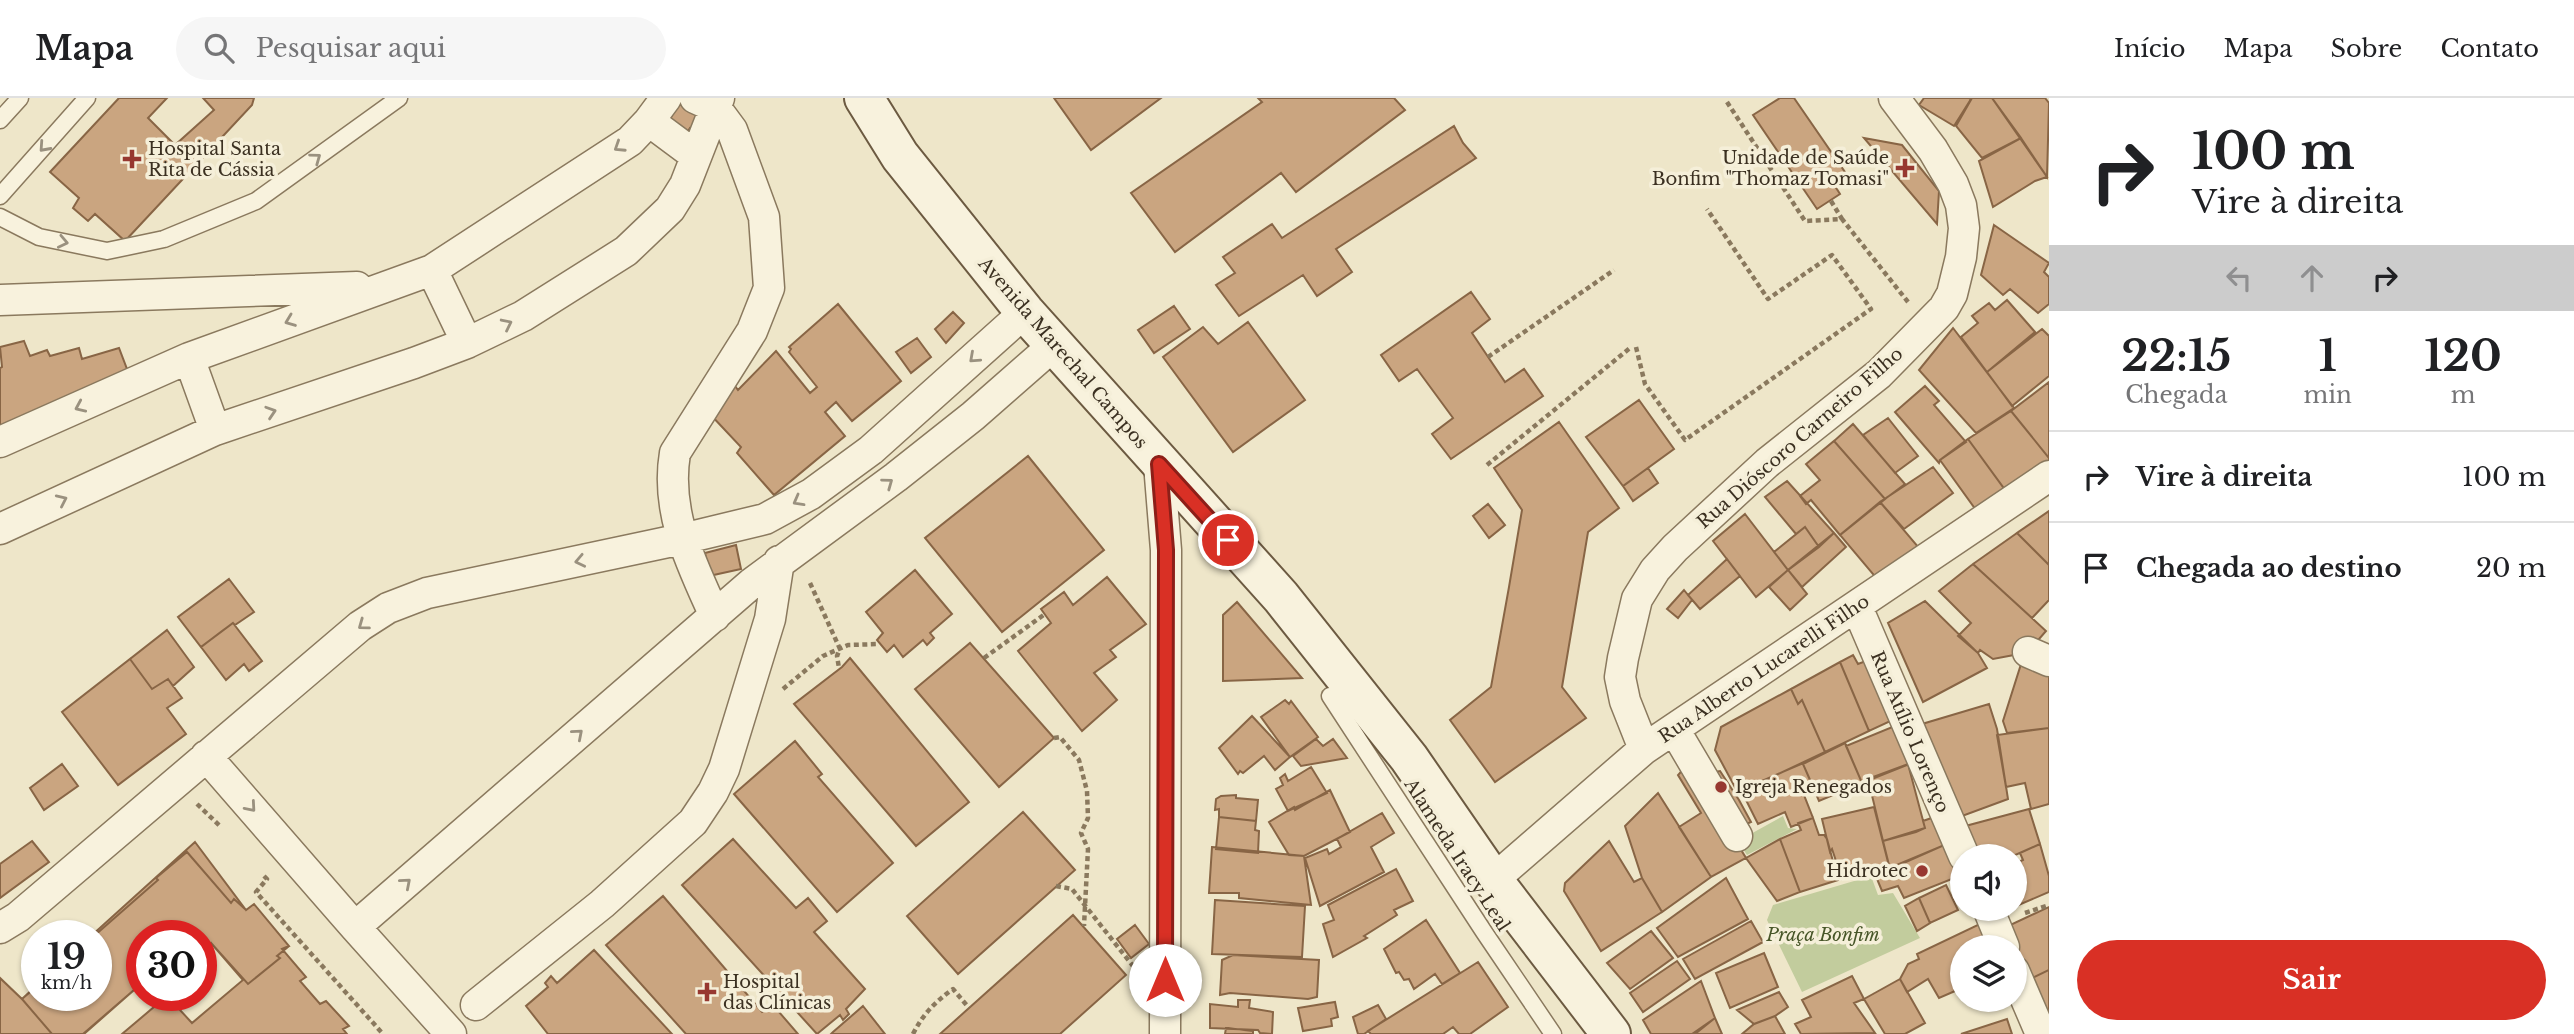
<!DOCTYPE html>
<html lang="pt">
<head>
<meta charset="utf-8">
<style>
	:root { --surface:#fff; --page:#f6f6f6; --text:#202124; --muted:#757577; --line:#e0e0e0; --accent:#d93025 }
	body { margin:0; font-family:"Libre Baskerville",serif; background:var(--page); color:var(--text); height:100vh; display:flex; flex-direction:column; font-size:26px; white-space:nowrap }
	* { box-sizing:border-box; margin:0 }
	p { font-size:23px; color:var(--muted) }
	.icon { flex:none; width:38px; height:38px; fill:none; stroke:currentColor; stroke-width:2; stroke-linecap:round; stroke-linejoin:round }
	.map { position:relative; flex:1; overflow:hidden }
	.side { display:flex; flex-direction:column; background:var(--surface); width:525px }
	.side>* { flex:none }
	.hud { background:#fff; color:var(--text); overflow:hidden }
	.tools { position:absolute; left:1950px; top:746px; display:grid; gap:14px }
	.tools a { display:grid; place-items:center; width:77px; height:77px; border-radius:50%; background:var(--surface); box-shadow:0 2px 5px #0004; font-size:35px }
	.speed { position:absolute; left:21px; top:822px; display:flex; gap:14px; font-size:35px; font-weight:700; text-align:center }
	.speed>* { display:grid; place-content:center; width:91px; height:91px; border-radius:50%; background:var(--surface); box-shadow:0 2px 5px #0004; line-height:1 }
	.speed small { font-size:18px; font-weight:400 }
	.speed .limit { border:10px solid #d22; background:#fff; color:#111 }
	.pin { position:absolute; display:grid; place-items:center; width:60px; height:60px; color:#fff; margin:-30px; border:4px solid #fff; border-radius:50%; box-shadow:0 2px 7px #0007 }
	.me { position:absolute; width:77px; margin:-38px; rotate:0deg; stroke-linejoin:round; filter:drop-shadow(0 0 5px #0008) }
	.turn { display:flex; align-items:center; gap:24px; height:147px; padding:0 28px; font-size:32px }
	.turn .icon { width:91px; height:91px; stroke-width:2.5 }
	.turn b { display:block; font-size:49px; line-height:60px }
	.lanes { display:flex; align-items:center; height:66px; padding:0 28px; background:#0003; justify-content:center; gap:35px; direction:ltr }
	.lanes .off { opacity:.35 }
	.eta { display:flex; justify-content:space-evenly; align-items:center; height:119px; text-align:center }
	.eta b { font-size:42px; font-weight:700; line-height:49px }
	.action { display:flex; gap:14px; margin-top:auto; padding:14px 28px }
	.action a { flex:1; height:80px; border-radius:42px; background:var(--accent); color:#fff; font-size:28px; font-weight:700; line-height:80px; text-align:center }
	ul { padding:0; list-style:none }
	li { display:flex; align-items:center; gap:21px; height:91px; padding:0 28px; border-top:2px solid var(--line) }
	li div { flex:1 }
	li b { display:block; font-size:26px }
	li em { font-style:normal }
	header { display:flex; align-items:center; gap:42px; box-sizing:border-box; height:98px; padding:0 35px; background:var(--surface); border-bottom:2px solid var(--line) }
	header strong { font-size:33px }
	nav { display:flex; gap:38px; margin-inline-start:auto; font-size:24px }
	.search { width:490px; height:63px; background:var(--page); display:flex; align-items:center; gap:18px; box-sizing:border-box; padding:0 24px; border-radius:38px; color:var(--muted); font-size:26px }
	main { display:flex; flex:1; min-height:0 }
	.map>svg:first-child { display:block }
	.green { fill:#c2cc9d }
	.building { fill:#caa580; stroke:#886545; stroke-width:2 }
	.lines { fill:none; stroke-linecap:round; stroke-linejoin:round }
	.lane-casing { stroke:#8a795e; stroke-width:19 }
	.street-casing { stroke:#8a795e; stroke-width:33 }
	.secondary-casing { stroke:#6c5a41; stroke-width:42 }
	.path { stroke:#8a795e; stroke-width:4.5; stroke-dasharray:5 3.5; stroke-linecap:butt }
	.lane { stroke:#f8f2dd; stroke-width:16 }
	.street { stroke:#f8f2dd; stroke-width:30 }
	.secondary { stroke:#f8f2dd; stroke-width:38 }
	.oneway { stroke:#9a917f }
	.route-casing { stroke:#8d1f18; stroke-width:18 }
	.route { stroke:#d93025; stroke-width:12 }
	.poi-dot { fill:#973830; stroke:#f5efd9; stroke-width:2.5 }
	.labels { text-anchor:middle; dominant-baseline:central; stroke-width:7; stroke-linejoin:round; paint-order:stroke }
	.poi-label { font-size:18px; fill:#3b3021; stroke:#f5efd9; text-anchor:start }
	.street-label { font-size:18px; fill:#3b3021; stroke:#f5efd9 }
	.park-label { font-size:18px; font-style:italic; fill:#475628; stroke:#f5efd9 }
</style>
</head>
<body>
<header>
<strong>Mapa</strong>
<div class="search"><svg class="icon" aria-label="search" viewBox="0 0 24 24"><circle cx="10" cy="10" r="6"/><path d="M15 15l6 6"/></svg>Pesquisar aqui</div>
<nav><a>Início</a><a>Mapa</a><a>Sobre</a><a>Contato</a></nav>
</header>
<main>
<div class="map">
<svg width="2049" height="936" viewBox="0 0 2049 936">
	<rect width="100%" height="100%" fill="#eee6c9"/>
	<path class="green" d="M1783,718L1788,730L1797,731L1747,757L1738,743Z
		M1871,778L1878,797L1893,795L1920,840L1802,894L1767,822L1773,807Z"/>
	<path class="building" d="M119,0H167L148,20L175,47L214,12L203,0H254L252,7L125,143L95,116L88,123L73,110L79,100L50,74Z
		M1054,0H1161L1091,52Z
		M1258,0H1394L1405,12L1296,94L1281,75L1175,154L1131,95L1262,4Z
		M1780,0H1794L1847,77L1833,85L1840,96L1817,111L1753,17Z
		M1924,0H1969L1971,1L1954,28L1919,7Z
		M1972,0H1992L2021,40L1982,60L1956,28Z
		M1992,0H2045L2049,5L2047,79Z
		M676,3L703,19L694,31L690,30L687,35L669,25L672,17L668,15Z
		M1454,28L1463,45L1476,60L1336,151L1352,174L1317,198L1303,177L1239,218L1216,187L1235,175L1223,159L1272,126L1282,140Z
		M1864,40L1902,47L1939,93L1937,126Z
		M2021,40L2047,79L2035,83L1993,109L1979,63Z
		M1994,127L2049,165L2044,174L2049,179V206L2038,215L2010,191L2003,197L1981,177Z
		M1471,194L1490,221L1472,235L1505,284L1524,271L1543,298L1451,361L1432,336L1453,320L1417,271L1399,283L1381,257Z
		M2007,202L2035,234L1987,274L1961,239L1978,225L1972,218L1989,205L1995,212Z
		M838,206L901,283L852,323L836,304L825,314L845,338L774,397L737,355L741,349L709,315L729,280L738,292L776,253L810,295L817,289L789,254L791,251L789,249Z
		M1174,208L1190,231L1154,255L1138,232Z
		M953,214L964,225L946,245L935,231Z
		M1248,224L1305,302L1233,354L1163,259L1203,229L1218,246Z
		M1953,230L2014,310L1976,335L1919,272Z
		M2042,231L2049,238V278L2012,308L1987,274Z
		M917,240L931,259L911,275L896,254Z
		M24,243L30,258L47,252L50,258L79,250L82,261L119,250L130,279L0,330V270L2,269L0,249Z
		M2049,284V360L2011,313Z
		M1925,288L1939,303L1934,307L1966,344L1940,362L1939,365L1895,314Z
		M1639,302L1674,351L1623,388L1586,339Z
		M2011,313L2049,360V373L2011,400L1968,341Z
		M1888,320L1918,358L1895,375L1863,337Z
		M1559,324L1619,410L1588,434L1562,589L1586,620L1495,684L1450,622L1491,589L1509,489L1522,412L1494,370Z
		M1853,326L1905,386L1885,401L1834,343Z
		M1968,341L2011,400L1981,419L1940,362Z
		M1834,343L1885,401L1840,437L1811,402L1806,406L1800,398L1820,382L1806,366Z
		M1028,358L1104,452L1002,534L925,440Z
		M1933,369L1953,395L1904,431L1880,404Z
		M1648,370L1658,385L1633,403L1623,388Z
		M1787,383L1834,435L1819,449L1805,429L1796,436L1765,399Z
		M1880,404L1925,457L1883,488L1840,437Z
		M1488,406L1505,427L1489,440L1473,418Z
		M2049,413V467L2017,435Z
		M1745,416L1788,472L1756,499L1713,443Z
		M1805,429L1819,449L1788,472L1774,454Z
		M1834,435L1846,449L1802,489L1788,472Z
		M2017,435L2049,467V502L2032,520L1973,466Z
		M736,447L741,471L709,478L705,455Z
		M1727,461L1740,478L1700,511L1688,497Z
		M1973,466L2046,533L2033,548L2014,557L1993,561L1980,552L1978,555L1958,538L1971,525L1939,493Z
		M915,472L952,516L930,535L934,540L927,547L923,542L903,559L894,547L887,554L877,542L883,535L866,514Z
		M1788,472L1807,496L1790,512L1769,489Z
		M1107,479L1146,526L1110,552L1116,559L1094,575L1117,602L1082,633L1018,553L1051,525L1041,511L1064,494L1073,507Z
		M229,481L254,514L235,527L233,525L222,533L201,549L178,519Z
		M1684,492L1692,502L1678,520L1667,511Z
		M1925,503L1978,555L1987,570L1923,604L1888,525Z
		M1237,504L1302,580L1223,583V517Z
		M233,525L262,563L249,573L244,566L226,582L201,549Z
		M167,532L194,569L173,588L168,581L152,591L130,561Z
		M970,545L1054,640L999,689L915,591Z
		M1853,557L1858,566L1874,560L1897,620L1869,633L1840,564Z
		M850,560L969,704L916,748L794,606L842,569Z
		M130,561L152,591L168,581L182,600L167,610L186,636L118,687L62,614Z
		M2022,563L2049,571V630L2007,635L2003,623Z
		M1840,564L1869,633L1825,654L1802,602L1798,606L1791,591Z
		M1791,591L1798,606L1802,602L1825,654L1738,695L1715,652L1721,629Z
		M1285,602L1289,606L1291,603L1318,639L1290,659L1261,619Z
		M1989,606L1997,631L2008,701L1954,721L1922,626Z
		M1252,618L1290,659L1275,672L1264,658L1243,675L1240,673L1238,676L1219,650Z
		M1902,625L1917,663L1862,685L1846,648Z
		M2049,630V706L2031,711L2025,685L2006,689L1997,637Z
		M1316,641L1323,648L1333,641L1347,660L1301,668L1293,658Z
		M795,643L822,676L818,679L893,765L837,814L734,696Z
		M1845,645L1862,685L1819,703L1803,666Z
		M62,666L78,688L44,712L30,690Z
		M1688,666L1746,760L1711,779L1679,729L1701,715L1678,677Z
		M1801,666H1803L1815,693L1804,697L1813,720L1791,729L1785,714L1758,726L1741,692Z
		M1908,666L1925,730L1883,743L1868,681Z
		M1311,669L1327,695L1288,713L1276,691L1283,687L1280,680L1285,676L1288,683Z
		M1720,673L1739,702L1751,724L1737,730L1703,676Z
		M1330,692L1350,734L1304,758L1289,757L1269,724L1294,709L1295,712Z
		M1658,695L1711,779L1662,814L1642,780L1625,728Z
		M1236,697V700L1258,702L1256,723L1219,719V711L1215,712L1216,701L1221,698Z
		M1874,709L1889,768L1842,781L1832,751L1830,754L1822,721Z
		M2029,711L2040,746L2013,758H1970L1958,730Z
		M1023,714L1075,772L958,876L907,818Z
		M1382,715L1394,735L1371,749L1384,774L1320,808L1305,760L1327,751L1329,756L1341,749L1337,741Z
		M1940,717L1949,745L1890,771L1883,743L1916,734L1925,730L1923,723Z
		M1219,719L1256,723L1255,732L1259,733L1258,755L1216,751Z
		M1813,720L1819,737H1824L1827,741L1838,782L1800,794L1780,741L1801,732L1798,725Z
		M733,741L796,810L808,800L827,823L814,834L865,891L846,911L849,916L843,922L840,917L817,936L682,787Z
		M1780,741L1800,794L1777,803L1746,760Z
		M32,743L49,764L0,800V766Z
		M1609,743L1634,784L1642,780L1662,814L1601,853L1564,793L1565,785Z
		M195,744L246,812L254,806L289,848L282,851L306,879L300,883L320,906L326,903L349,928L343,931L347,936H122L167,898L192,925L243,882L211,845L201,854V838H142V885L84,936H0V880L22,901L37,887V898H96V838H91Z
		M1949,745L1962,777L1904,800L1898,788L1882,793L1875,776Z
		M2040,746L2049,778V794L2014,809V766L2023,762L2020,755Z
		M1212,749L1304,758L1311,807L1239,800V795H1209Z
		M187,754L231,805L234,801L246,812L254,806L289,848L277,858L280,860L248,886L211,845L201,854V838H142V885L83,936H52L22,901L37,888V898H96V838H94L158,782L156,780Z
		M1396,771L1413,803L1394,812L1397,817L1364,838L1367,840L1333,859L1323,826L1334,822L1328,807Z
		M1726,780L1748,821L1678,859L1657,830Z
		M1946,787L1958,812L1930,825L1919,800Z
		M663,798L762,914L773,907L798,936H686L606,847Z
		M1919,800L1930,825L1917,833L1905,808Z
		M1215,802L1305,808L1302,859L1212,856Z
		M2049,809V872L2030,881L2006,829Z
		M1073,817L1126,877L1060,936H940Z
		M1426,822L1460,875L1442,886L1435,876L1414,891L1409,881L1404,882L1399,874L1396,875L1384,851Z
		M1751,823L1763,844L1695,881L1683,861Z
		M1986,823L1998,849H1962V890L1939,900L1928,881L1907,894L1900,881L1908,866L1919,861L1917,856Z
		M1135,827L1149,846L1131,860L1117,841Z
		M1651,833L1673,860L1630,891L1607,865Z
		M594,852L672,936H548L526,908L548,889L545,885L551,878L557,885Z
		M1764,855L1778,889L1730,910L1716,875Z
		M1233,857L1319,862L1317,899L1308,901L1230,895L1220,897L1222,862Z
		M1677,863L1690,881L1643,914L1630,895Z
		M1478,864L1508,909L1470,936H1459L1453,929L1443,936H1371L1368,933Z
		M2049,872V917L2030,881Z
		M1852,878L1864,901L1854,905L1875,935L1801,936L1795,926L1811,919L1802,902Z
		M1900,881L1925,925L1905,936H1885L1864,901Z
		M1701,883L1715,920L1692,936H1651L1643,922Z
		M1779,894L1788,909L1775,918L1754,926L1737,912Z
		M1238,902H1250L1249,910L1273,914L1272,936L1260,935L1258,932L1210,930V906L1238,909Z
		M1335,904L1338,919L1331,921L1332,928L1303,933L1298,910Z
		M1378,907L1386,921L1364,936H1358L1353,919Z
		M863,908L885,936H831L833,934Z
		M1775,918L1785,936H1742L1754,926Z
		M1715,920L1722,936H1695Z
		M2007,921L2012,936H1961Z
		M1226,930L1253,933V936H1225Z"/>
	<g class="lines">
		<g class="lane-casing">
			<path id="lane" d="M0,22L20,0
				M0,98L87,0
				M0,119L39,139L107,153L164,141L256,103L399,0
				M1330,598L1484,834L1553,936"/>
		</g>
		<g class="street-casing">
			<path id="street" d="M695,0L715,9L732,32L764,119L769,190L752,233L675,355C665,414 691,465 715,518
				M649,23L696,58
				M432,172L467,245
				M0,202L357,189
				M189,260L215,332
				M0,344L189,260L432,172L630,43L649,23L666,0
				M1159,366L1166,452L1165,936
				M0,431L215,332L414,265L467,245L523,218L626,153L670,111L685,87L719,0
				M1857,509L1964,758
				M2028,554L2049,563
				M1674,631L1737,738
				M1644,651L1625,603L1620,579L1623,560L1637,501L1655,472L1675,450L1767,365L1879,276L1944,210L1952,196L1961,159L1964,130L1961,107L1953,86L1933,52L1894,0
				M206,658L355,829L451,936
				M1493,782L1644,651L2049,378
				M1988,810L2004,849
				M355,829L752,485L896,379L973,318L1054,247
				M0,830L18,819L360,528L388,510L427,495L682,441L765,421L811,396L871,352L1025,214
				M2014,873L2041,936
				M476,907L602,806L693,724L713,694L724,671L770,521L779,463"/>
		</g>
		<g class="secondary-casing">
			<path id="secondary" d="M864,0L900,58L1025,214L1281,499L1409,660L1493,782L1611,936"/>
		</g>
		<path class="path" d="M1727,4L1805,123L1842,121L1908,204
			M1831,103L1842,121
			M1636,249L1645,286L1685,342L1871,211L1832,157L1768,201L1707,111
			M1488,259L1614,172
			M1487,367L1630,250
			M810,485L840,551L837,558L839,570
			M984,560L1045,516
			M783,591L823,558L848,547L879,546
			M1054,640L1060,639L1079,662L1087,693L1088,720L1081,735L1088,751L1084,828
			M197,706L221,729
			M264,778L267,781L256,794L383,936
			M1056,788L1072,791L1133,868
			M2025,815L2049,807
			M913,936C923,916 935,904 953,891L969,910"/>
		<use href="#lane" class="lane"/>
		<use href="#street" class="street"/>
		<use href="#secondary" class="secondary"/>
	</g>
	<defs><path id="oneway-chevron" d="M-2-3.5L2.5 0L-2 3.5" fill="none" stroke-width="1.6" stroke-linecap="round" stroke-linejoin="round" transform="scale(1.75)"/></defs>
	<g class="oneway">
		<use href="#oneway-chevron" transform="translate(44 49) rotate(132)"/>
		<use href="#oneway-chevron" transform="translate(619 49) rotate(147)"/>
		<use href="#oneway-chevron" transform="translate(316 60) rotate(-36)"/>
		<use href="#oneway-chevron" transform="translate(63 144) rotate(12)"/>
		<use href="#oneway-chevron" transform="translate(290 223) rotate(159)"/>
		<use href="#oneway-chevron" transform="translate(507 226) rotate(-26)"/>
		<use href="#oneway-chevron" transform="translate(974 260) rotate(138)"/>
		<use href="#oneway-chevron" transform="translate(80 309) rotate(156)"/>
		<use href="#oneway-chevron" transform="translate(271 314) rotate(-18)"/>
		<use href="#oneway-chevron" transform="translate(888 385) rotate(-36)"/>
		<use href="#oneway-chevron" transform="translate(62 402) rotate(-25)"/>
		<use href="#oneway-chevron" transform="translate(798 403) rotate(151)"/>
		<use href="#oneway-chevron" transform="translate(580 463) rotate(168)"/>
		<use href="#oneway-chevron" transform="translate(363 527) rotate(144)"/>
		<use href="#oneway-chevron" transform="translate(578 636) rotate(-41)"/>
		<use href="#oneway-chevron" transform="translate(251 709) rotate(49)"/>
		<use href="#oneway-chevron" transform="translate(406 785) rotate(-41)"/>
	</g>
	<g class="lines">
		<g class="route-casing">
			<path id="route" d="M1165,882L1166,452L1159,366L1228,442"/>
		</g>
		<use href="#route" class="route"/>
	</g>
	<g class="poi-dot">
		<path d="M128.5 50.5h7v7h7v7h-7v7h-7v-7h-7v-7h7z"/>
		<path d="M1901.5 59.5h7v7h7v7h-7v7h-7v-7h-7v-7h7z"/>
		<circle cx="1721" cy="689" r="7"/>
		<circle cx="1922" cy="773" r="7"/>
		<path d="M703.5 883.5h7v7h7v7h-7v7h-7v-7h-7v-7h7z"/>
	</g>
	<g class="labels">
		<g class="poi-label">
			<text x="148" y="51">Hospital Santa<tspan x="148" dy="21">Rita de Cássia</tspan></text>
			<text x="1889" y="60" text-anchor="end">Unidade de Saúde<tspan x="1889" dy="21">Bonfim "Thomaz Tomasi"</tspan></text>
			<text x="1735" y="689">Igreja Renegados</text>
			<text x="1908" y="773" text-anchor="end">Hidrotec</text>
			<text x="723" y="884">Hospital<tspan x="723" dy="21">das Clínicas</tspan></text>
		</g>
		<g class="street-label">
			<text transform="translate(1063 255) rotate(49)">Avenida Marechal Campos</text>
			<text transform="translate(1800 340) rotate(-41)">Rua Dióscoro Carneiro Filho</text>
			<text transform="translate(1764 571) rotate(-34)">Rua Alberto Lucarelli Filho</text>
			<text transform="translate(1910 634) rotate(67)">Rua Atílio Lorenço</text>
			<text transform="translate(1457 757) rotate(57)">Alameda Iracy Leal</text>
		</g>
		<g class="park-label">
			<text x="1823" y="837">Praça Bonfim</text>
		</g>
	</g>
</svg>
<div class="tools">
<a><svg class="icon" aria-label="sound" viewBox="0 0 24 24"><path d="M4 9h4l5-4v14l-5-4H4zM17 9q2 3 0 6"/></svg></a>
<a><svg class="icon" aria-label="layers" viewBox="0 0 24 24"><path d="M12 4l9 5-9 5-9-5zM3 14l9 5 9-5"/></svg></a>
</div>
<div class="speed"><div>19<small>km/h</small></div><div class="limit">30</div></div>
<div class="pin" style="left:1228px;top:442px;background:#d93025"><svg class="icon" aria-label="arrive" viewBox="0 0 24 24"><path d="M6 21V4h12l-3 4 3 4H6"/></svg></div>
<svg class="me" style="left:1165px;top:882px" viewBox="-20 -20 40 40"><circle r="19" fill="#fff"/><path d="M0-13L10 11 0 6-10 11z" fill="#d93025"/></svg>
</div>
<section class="side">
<div class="hud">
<div class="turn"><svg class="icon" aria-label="right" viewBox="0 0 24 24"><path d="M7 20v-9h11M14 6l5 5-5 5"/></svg><div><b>100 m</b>Vire à direita</div></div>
<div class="lanes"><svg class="icon off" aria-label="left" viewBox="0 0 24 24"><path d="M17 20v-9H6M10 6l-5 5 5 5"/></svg><svg class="icon off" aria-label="ahead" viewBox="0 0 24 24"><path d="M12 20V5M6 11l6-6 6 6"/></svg><svg class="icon" aria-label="right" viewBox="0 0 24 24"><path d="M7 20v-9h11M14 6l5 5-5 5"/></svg></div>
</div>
<div class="eta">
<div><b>22:15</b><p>Chegada</p></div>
<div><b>1</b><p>min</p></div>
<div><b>120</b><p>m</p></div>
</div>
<ul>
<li><svg class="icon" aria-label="right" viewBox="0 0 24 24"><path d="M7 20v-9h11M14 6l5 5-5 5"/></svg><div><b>Vire à direita</b></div><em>100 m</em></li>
<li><svg class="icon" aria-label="arrive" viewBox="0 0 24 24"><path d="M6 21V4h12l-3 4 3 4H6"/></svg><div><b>Chegada ao destino</b></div><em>20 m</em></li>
</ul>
<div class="action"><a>Sair</a></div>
</section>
</main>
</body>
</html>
